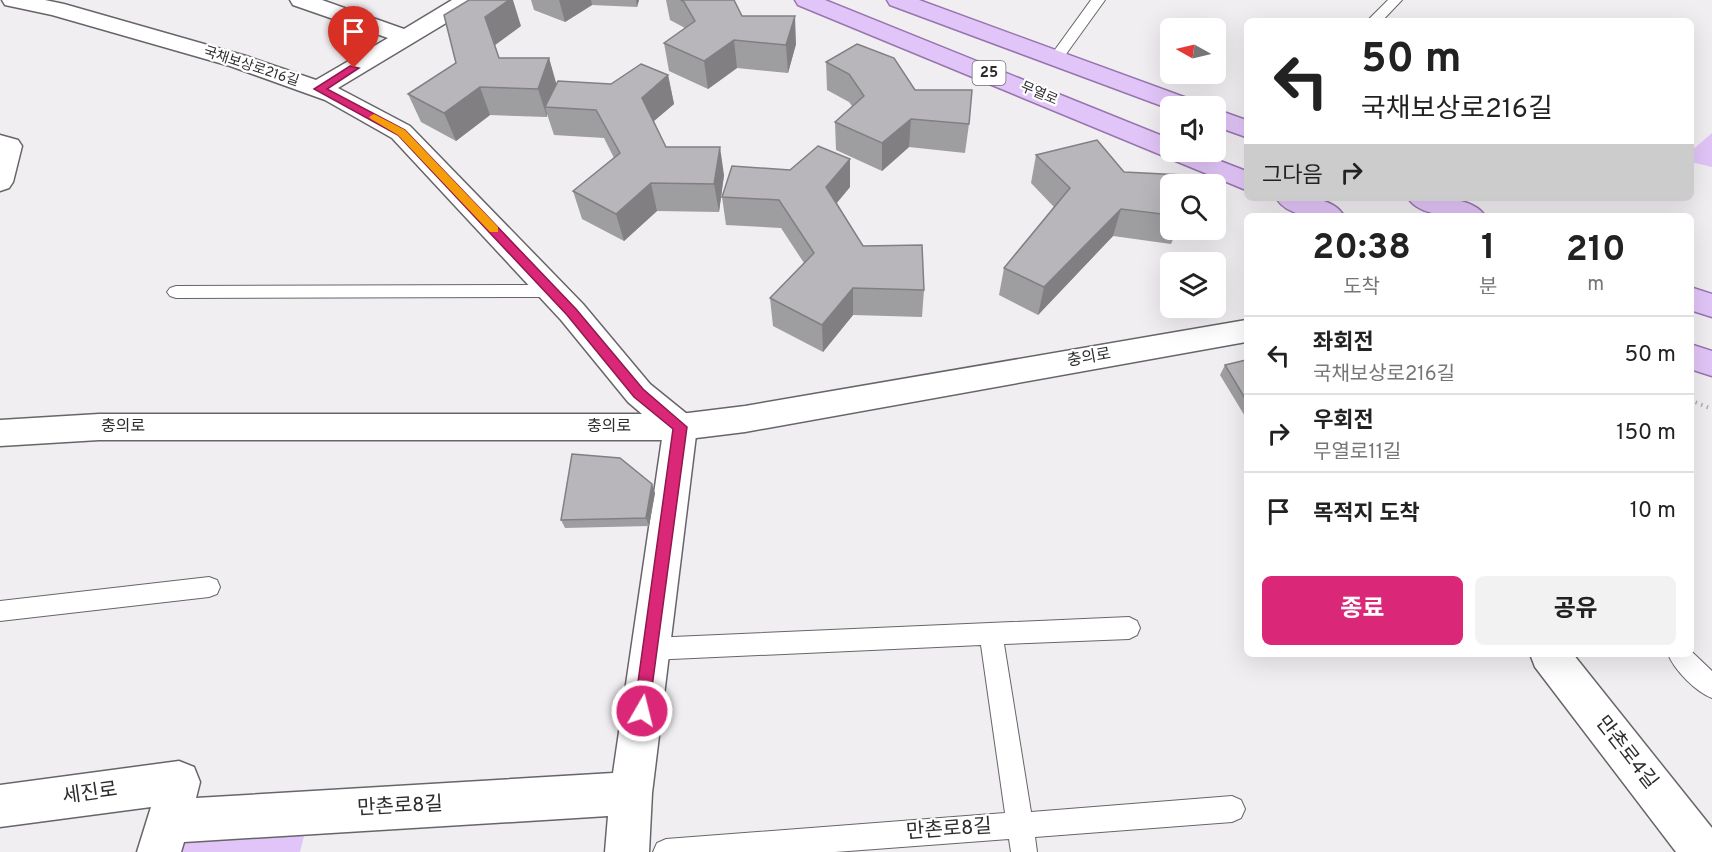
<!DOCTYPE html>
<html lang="ko">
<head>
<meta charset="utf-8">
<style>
	:root { --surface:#fff; --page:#f2f2f2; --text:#222; --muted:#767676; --line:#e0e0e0; --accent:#db2777 }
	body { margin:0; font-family:Overpass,"Noto Sans KR",sans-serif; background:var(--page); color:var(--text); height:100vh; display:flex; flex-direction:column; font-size:22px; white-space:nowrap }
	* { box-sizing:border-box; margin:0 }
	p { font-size:20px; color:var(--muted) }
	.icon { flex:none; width:33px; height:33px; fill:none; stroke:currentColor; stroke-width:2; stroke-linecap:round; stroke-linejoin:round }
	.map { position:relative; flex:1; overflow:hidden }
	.side { position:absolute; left:1244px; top:213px; width:450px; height:444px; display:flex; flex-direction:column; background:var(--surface); border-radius:9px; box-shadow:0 6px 24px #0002 }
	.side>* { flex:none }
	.hud { position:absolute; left:1244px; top:18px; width:450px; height:183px; border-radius:9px; box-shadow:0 6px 24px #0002; background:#fff; color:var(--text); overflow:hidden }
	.needle { width:39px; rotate:278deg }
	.tools { position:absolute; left:1160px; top:18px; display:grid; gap:12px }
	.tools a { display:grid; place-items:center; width:66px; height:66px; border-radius:9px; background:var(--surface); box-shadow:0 6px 24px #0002; font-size:30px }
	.pin { position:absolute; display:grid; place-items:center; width:51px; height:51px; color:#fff; margin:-62px -26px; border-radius:50% 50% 50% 0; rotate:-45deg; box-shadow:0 0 6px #0007 }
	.pin .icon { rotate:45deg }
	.me { position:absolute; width:66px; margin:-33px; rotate:8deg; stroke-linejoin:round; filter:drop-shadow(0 0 4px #0008) }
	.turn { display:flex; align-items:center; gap:21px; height:126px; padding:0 18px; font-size:27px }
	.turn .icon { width:78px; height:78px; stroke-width:2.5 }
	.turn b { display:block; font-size:42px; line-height:51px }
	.then { display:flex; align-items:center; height:57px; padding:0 18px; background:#0003; gap:12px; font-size:22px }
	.eta { display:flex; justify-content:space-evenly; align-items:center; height:102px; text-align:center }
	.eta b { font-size:36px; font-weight:700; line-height:42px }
	.action { display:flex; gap:12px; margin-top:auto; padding:12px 18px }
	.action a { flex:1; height:69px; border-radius:9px; background:var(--accent); color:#fff; font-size:24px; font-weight:700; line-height:69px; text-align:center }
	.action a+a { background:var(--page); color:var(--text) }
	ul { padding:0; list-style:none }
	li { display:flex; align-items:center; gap:18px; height:78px; padding:0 18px; border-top:2px solid var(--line) }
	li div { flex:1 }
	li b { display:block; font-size:22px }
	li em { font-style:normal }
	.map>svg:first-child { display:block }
	.green { fill:#e2c5f8 }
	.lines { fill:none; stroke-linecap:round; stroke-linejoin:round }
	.lane-casing { stroke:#676569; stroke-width:2 }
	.street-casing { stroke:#676569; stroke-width:3 }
	.secondary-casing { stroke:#676569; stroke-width:3 }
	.primary-casing { stroke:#9776ae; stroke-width:3 }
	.path { stroke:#aeacaf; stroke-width:4; stroke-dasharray:1.5 4.5; stroke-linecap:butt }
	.lane { fill:#fff; fill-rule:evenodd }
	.street { fill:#fff; fill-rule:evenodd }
	.secondary { fill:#fff; fill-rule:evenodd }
	.primary { fill:#e2c5f8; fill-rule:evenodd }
	.wall { fill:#9e9da0 }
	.shaded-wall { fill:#817f82 }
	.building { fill:#b8b6ba; stroke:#817f82; stroke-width:1.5 }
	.route { fill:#db2777; stroke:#8e194d; stroke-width:1.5 }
	.slow { fill:#f59e0b }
	.labels { text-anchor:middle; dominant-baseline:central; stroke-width:4.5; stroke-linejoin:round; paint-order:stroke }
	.far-street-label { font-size:14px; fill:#2e2d2e; stroke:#fff }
	.shield { fill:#fff; stroke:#6d6c6d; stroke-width:1.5 }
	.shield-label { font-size:15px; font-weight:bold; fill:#2e2d2e }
	.street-label { font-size:16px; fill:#2e2d2e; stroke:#fff }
	.near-street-label { font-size:20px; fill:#2e2d2e; stroke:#fff }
</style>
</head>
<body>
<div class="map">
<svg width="1712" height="852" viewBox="0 0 1712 852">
	<rect width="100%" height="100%" fill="#f1eef2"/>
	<path class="green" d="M1712,133V167L1691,162V151Z
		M306,828L300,852H174L179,835Z"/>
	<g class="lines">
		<g class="lane-casing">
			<path id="lane" d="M1091,0H1105L1061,61H1051L1049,58Z
				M1388,0H1402L1382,21H1367Z
				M552,285L558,287L561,291L558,295L552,297L176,298L170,296L167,292L170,288L176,286Z
				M209,577L217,580L220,587L217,594L209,597L0,621V601Z
				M1129,617L1137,621L1140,628L1137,635L1129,639L1004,644L1031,812L1232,796L1241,800L1245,809L1241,818L1232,822L1035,837L1037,852H1011L1009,839L835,852H653L657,843L666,839L1005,813L981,645L650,660L642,657L639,649L642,641L650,638Z
				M1690,650L1712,671V698C1696,692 1674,670 1668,654H1690Z"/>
		</g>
		<g class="street-casing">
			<path id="street" d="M2,0H45L64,4L246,56L316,80L388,38L293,5L290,0H322L404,29L452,0H479L476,5L338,88L410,126L583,304L650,384L692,418L697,427L652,793L649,852H605L608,816L184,842L181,852H137L151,807L0,827V785L179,761L194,767L200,782L196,798L613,773L663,432L628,402L561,320L392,138L325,100L230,66L52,15L5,5Z
				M0,135L18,140L22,146L13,182L9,188L0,191Z
				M1530,654H1573L1712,828V852H1676L1535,667Z"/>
		</g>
		<g class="secondary-casing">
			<path id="secondary" d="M1246,320V342L745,432L680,440H99L0,446V420L99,414H680L745,406Z"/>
		</g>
		<g class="primary-casing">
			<path id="primary" d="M795,0H825L1170,139V152H1197L1246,171V190L798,5Z
				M887,0H919L1195,101L1198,106H1170V109L890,5Z
				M1215,109L1246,120V137L1215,126Z
				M1276,198C1298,198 1331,194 1344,216C1322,216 1290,220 1276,198Z
				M1408,198C1430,198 1472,195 1485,216C1463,216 1421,219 1408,198Z
				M1690,287L1712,294V317L1690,310Z
				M1690,344L1712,351V376L1690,369Z"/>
		</g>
		<path class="path" d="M1690,400L1712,409"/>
		<use href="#lane" class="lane"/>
		<use href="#street" class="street"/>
		<use href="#secondary" class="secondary"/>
		<use href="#primary" class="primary"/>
	</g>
	<path class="wall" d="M531,0H639L637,7L592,5L565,22L534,10Z
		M666,0H734L742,16L796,44L788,73L737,68L708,89L669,71L664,43L685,28L670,20Z
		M521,26L495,45L499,58H549L556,85L611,84L668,75L674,104L654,121L666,147L724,175L719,212L657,211L624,241L582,219L573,191L614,158L604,138L554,135L547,114V117L490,115L456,141L421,122L408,94Z
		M826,62L915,90L969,124L965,153L909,147L882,171L836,150L835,122L852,106L849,102L827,90Z
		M1036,155L1124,172L1170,184V230H1177L1171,244L1113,236L1038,315L999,295L1004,268L1054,207L1031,183Z
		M850,187L837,203L863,246L924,290L922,317L853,315L823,352L773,326L770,298L804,263L781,228L726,225L722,197Z
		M1246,360V418L1220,375L1225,365Z
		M655,493L649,526L565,528L561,520Z"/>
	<path class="shaded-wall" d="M509,0H513L521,26L495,45L485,17Z
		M559,0H591L592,5L565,22Z
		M636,0H639L637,7Z
		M795,16L796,44L788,73L786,45Z
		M734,40L737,68L708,89L704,61Z
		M549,58L557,86L545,107L547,114V117L538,89Z
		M668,75L674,104L648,126L642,98Z
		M480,87L490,115L456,141L444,113Z
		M911,119L909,147L882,171V143Z
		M720,147L724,175L719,212L714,184Z
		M850,159V187L827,214L826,187Z
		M651,183L657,211L624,241L616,214Z
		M1121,209L1113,236L1038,315L1044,287Z
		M853,288V315L823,352L822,325Z
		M652,484L655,493L649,526L646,518Z"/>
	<path class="building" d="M469,0H509L485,17L499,58H549L538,89L480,87L444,113L408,94L456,63L444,15Z
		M681,0H734L742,16H795L786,45L734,40L704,61L664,43L695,21L684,2Z
		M857,44L894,58L915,90H972L969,124L911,119L882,143L835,122L864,96L849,74L826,62Z
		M641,64L668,75L642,98L666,147H720L714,184L651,183L616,214L573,191L620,153L596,110L545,107L558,81L611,84Z
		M1097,140L1124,172L1183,175V184H1170V215L1121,209L1044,287L1004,268L1070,188L1036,155Z
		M818,146L850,159L826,187L863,246L922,245L924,290L853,288L822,325L770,298L814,253L779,200L722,197L732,166L790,170Z
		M1246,360V400L1225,365Z
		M572,454L620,458L652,484L646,518L561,520Z"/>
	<path class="route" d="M350,66L359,68L327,89L405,130L576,309L643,389L687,427L648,717L642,719L636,717L634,711L673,429L634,397L567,315L398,135L314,89Z"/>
	<path class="slow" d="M374,114L405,130L498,227V232H490L398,135L371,119L369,117Z"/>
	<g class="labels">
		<g class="far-street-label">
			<text transform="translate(251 67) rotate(18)">국채보상로216길</text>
			<text transform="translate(1039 94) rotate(23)">무열로</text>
		</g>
		<rect class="shield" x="972.5" y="61" width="33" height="24" rx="4.5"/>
		<g class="shield-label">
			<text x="989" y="73">25</text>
		</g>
		<g class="street-label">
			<text transform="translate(1089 358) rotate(-10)">충의로</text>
			<text x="123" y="427">충의로</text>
			<text x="609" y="427">충의로</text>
		</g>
		<g class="near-street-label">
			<text transform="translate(1626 753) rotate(52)">만촌로4길</text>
			<text transform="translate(90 794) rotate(-8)">세진로</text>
			<text transform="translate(400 807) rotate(-3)">만촌로8길</text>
			<text transform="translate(949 830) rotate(-4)">만촌로8길</text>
		</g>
	</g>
</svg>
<div class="tools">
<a><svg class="needle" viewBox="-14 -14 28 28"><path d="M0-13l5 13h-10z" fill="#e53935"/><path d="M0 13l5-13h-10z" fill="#767676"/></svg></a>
<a><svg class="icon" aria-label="sound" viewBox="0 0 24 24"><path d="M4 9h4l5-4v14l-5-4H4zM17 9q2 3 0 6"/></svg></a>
<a><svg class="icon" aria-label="search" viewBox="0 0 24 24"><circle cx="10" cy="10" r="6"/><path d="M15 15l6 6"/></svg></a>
<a><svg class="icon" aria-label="layers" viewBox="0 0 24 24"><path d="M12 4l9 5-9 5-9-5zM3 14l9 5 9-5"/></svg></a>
</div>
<div class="pin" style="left:354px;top:68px;background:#d93025"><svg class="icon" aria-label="arrive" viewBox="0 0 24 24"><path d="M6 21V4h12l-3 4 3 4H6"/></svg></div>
<svg class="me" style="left:642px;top:711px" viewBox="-20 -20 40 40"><circle r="17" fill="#db2777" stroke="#fff" stroke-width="3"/><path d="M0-11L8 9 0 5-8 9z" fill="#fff"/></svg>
<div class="hud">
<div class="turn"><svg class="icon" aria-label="left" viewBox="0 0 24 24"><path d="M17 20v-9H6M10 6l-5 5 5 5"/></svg><div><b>50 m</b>국채보상로216길</div></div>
<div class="then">그다음<svg class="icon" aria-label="right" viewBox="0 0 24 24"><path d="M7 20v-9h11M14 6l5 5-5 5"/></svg></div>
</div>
<section class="side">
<div class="eta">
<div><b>20:38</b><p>도착</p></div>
<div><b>1</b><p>분</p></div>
<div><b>210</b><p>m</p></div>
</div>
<ul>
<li><svg class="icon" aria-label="left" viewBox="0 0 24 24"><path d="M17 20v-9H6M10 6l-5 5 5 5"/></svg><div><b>좌회전</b><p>국채보상로216길</p></div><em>50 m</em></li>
<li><svg class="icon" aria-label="right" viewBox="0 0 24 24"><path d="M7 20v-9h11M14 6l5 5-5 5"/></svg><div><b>우회전</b><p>무열로11길</p></div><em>150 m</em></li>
<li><svg class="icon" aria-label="arrive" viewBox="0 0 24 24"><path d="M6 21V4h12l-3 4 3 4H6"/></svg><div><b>목적지 도착</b></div><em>10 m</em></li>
</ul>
<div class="action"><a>종료</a><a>공유</a></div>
</section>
</div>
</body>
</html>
